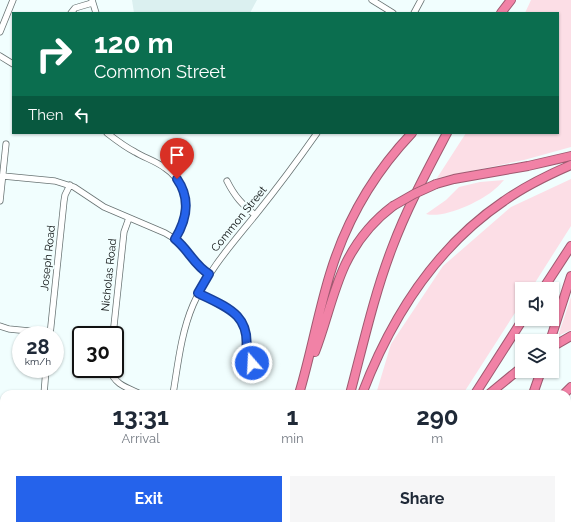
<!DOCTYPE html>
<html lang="en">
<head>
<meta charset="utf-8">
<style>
	:root { --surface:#fff; --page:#f6f6f7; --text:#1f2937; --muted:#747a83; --accent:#2563eb }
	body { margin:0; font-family:Raleway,sans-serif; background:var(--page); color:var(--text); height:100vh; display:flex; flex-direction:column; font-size:15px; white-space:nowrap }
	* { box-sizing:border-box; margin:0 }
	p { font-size:13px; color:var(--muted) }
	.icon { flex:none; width:22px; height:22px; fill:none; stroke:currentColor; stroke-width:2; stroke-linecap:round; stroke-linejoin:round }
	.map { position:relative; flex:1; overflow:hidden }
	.sheet { position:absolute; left:0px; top:390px; width:571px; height:140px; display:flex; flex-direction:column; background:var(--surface); border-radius:12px 12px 0 0; box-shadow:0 1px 3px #0004 }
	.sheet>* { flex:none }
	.banner { position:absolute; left:12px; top:12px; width:547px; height:122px; border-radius:0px; box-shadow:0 1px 3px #0004; background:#0b6e4f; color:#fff; overflow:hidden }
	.buttons { position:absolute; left:515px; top:282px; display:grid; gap:8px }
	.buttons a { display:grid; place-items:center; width:44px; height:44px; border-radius:0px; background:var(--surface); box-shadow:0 1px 3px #0004; font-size:20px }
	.speed { position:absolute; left:12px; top:326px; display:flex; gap:8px; font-size:20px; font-weight:700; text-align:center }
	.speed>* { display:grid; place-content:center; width:52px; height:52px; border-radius:50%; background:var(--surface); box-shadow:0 1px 3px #0004; line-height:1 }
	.speed small { font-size:10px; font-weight:400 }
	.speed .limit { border:2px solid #111; border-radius:6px; background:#fff; color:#111 }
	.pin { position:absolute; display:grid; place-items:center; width:34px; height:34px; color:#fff; margin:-41px -17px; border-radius:50% 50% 50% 0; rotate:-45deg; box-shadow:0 0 4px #0007 }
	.pin .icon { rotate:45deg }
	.me { position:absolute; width:44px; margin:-22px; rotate:341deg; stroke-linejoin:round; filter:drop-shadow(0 0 3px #0008) }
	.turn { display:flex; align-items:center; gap:14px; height:84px; padding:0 16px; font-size:18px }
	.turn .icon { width:52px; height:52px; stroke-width:2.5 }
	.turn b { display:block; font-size:28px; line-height:34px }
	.then { display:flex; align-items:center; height:38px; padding:0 16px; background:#0003; gap:8px; font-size:15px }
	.eta { display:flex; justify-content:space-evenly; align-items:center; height:68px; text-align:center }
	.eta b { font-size:24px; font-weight:700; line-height:28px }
	.action { display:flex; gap:8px; margin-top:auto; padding:8px 16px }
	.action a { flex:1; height:46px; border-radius:0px; background:var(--accent); color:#fff; font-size:16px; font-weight:700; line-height:46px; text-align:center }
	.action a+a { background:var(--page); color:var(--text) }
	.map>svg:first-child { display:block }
	.built { fill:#dbf0f0 }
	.green { fill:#fcdee6 }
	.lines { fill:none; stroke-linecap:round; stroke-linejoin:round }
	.minor-casing { stroke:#687373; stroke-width:7 }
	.highway-casing { stroke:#9f5970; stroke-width:10 }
	.minor { stroke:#fff; stroke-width:5.5 }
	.highway { stroke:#f182a6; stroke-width:8 }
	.highway-bridge-casing { stroke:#9f5970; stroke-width:10; stroke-linecap:butt }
	.highway-bridge { stroke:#f182a6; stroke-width:8 }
	.route-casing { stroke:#184099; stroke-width:10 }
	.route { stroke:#2563eb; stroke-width:7 }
	.labels { text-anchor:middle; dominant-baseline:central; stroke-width:4; stroke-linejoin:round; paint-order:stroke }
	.street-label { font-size:11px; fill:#080c0c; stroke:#f1fefe }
</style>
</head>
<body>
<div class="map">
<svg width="571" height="530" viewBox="0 0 571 530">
	<rect width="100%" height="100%" fill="#f1fefe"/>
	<path class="built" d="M132,0H257L250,13H134Z
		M571,417V530H478L481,526H567V422Z"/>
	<path class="green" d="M531,0H571V147L524,160L437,178L466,133H558V13H525Z
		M571,179V226L531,289H522V302L463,394H376L391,344L443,266L511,207Z
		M504,180C501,183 499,186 495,189C482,201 444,219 426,214L446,200L459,187L480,182Z
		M571,297V330L558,336Z
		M330,526H378L376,530H328Z"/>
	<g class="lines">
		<g class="minor-casing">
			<path id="minor" d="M92,0L96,13
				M372,0L393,13
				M71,13L75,8L92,3
				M414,13L421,0
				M0,32L13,0
				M0,56L13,64
				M107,133C116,140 125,147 135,152C145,158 156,161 165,168C182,179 189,200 184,219C182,226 179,233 175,239
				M3,176L55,181L74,187L104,207L165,233L175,239L181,244L198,266L209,274
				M227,181C235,197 242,204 255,215
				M0,201L6,144
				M198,293C226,307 251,314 245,351
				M0,326L9,329L50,333
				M50,335L64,201L65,195L70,185
				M113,335L124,232L129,218
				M245,351C251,358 256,364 248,371L241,372L236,367C233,359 239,356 245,351Z
				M110,369C114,385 128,388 141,394
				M44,394L46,369
				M173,394C178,364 181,333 193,305C208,270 233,243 257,213C278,187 298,160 317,133
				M567,430L571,426
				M522,526L528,530
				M115,530L118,526"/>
		</g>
		<g class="highway-casing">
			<path id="highway" d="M501,13L511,0
				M436,184L454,179L528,166L571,156
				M543,289L571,246
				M550,341L571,276
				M552,347L571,336
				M315,352C326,324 332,293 345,265C356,242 373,221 393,206
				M299,394C311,354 318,313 330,274C346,221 374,173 412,133
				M350,394C363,345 374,295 392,248C407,208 427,171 447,133
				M362,394C391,318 436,247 504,201C525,186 548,175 571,165
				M475,394L523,319
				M489,394L522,367
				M533,394L541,371
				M564,394L571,387
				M241,530L243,526
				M316,530L317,526
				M389,530L392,526
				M440,530L443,526"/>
		</g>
		<use href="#minor" class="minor"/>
		<use href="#highway" class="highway"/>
		<g class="highway-bridge-casing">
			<path id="highway-bridge" d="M393,206L414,194L436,184"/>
		</g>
		<use href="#highway-bridge" class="highway-bridge"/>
	</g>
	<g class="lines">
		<g class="route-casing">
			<path id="route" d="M177,179C191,199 187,219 175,239C188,249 194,265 209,274L198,293C226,307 251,314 246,351L251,358L252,363"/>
		</g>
		<use href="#route" class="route"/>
	</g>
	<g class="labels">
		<g class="street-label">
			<text transform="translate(239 219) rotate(-51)">Common Street</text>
			<text transform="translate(48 258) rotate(-84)">Joseph Road</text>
			<text transform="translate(109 275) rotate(-84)">Nicholas Road</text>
		</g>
	</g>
</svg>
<div class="buttons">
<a><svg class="icon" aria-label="sound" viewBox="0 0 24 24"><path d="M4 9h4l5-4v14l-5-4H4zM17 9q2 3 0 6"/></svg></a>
<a><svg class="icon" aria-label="layers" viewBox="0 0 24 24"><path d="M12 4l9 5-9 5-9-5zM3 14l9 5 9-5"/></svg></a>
</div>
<div class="speed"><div>28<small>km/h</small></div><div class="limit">30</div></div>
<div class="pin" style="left:177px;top:179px;background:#d93025"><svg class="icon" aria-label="arrive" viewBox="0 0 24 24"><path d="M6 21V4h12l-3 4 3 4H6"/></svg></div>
<svg class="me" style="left:252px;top:363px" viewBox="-20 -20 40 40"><circle r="17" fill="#2563eb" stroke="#fff" stroke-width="3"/><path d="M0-11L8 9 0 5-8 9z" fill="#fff"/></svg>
<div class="banner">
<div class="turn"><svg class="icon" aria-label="right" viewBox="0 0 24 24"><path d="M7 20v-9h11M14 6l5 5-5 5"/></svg><div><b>120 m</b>Common Street</div></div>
<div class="then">Then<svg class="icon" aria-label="left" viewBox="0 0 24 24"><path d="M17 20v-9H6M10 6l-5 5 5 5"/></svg></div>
</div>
<section class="sheet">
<div class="eta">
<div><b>13:31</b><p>Arrival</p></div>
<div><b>1</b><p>min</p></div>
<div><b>290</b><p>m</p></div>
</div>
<div class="action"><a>Exit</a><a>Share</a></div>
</section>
</div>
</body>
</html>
